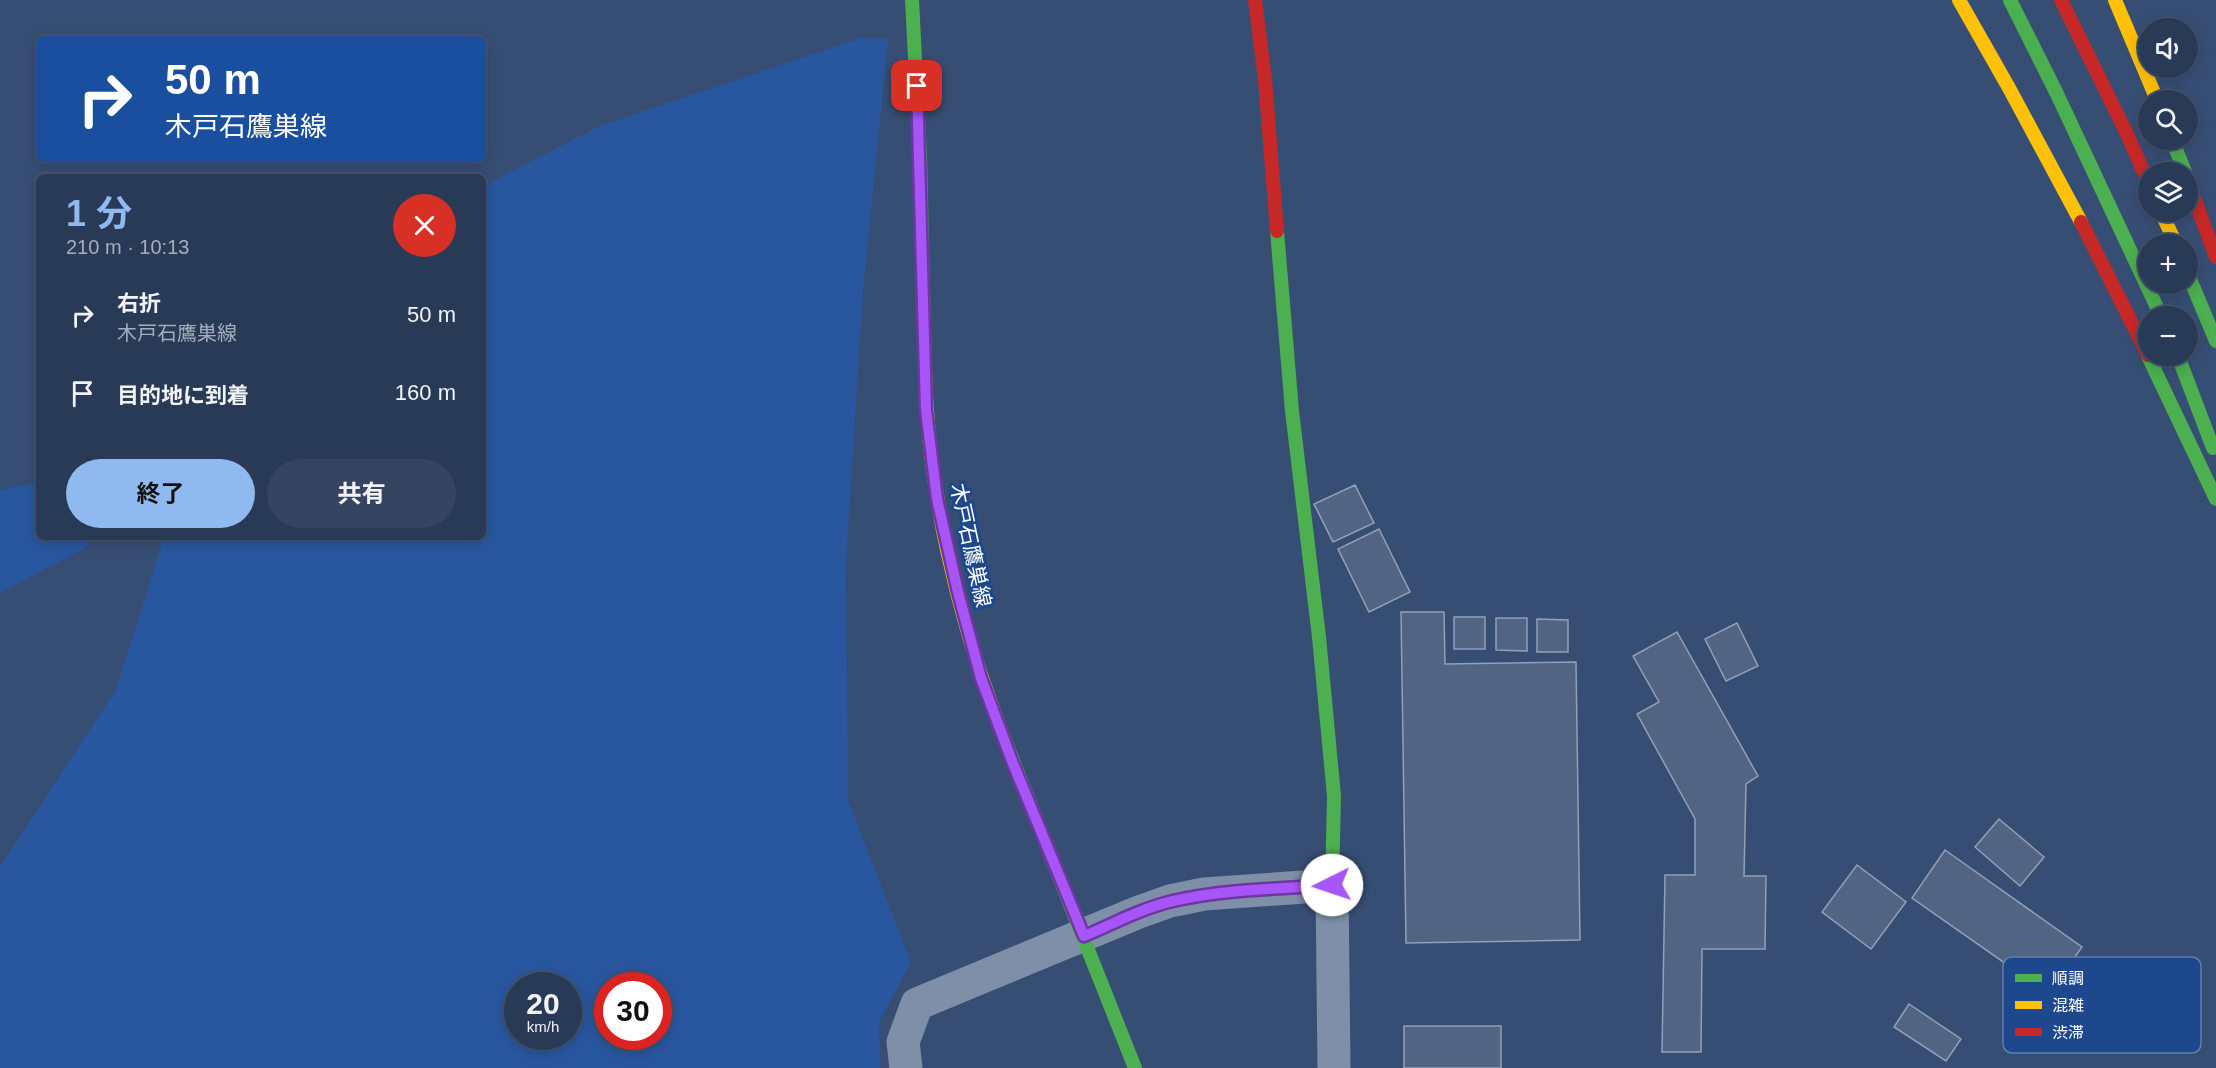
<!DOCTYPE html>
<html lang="ja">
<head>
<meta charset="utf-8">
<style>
	:root { --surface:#293a57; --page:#354561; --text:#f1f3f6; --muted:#a5adba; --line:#45546d; --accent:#90b9f0 }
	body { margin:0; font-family:Helvetica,"Noto Sans JP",sans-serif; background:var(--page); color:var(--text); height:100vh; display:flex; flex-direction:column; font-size:22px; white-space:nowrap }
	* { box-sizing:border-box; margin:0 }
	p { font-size:20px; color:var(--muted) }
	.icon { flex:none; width:33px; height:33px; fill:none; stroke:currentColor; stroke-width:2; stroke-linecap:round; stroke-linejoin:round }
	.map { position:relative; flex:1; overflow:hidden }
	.details { position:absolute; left:36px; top:174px; width:450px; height:366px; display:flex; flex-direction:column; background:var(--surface); border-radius:9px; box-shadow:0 3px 15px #0003,0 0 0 2px var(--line) }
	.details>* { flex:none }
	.banner { position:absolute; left:36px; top:36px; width:450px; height:126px; border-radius:9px; box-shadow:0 3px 15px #0003,0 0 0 2px var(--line); background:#1a4fa0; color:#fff; overflow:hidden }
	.fabs { position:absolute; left:2138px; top:18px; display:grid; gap:12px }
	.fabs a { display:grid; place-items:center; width:60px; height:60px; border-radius:50%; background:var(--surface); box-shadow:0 3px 15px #0003,0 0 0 2px var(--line); font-size:30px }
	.speed { position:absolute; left:504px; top:972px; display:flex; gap:12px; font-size:30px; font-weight:700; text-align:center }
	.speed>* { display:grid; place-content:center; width:78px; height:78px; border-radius:50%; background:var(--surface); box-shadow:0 3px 15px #0003,0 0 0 2px var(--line); line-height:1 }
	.speed small { font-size:15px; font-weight:400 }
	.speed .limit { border:9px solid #d22; background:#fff; color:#111 }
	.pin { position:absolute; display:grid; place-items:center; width:51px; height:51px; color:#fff; margin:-26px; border-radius:12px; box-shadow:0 3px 9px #0006 }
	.me { position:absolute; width:66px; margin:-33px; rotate:266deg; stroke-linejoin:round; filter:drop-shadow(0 0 4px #0008) }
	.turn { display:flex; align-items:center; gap:21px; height:126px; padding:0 30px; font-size:27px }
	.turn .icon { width:78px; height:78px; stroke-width:2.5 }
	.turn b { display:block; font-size:42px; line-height:51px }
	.round { display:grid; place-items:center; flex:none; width:63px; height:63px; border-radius:32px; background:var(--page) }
	.head { display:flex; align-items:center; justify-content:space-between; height:102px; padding:0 30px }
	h1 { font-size:36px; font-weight:700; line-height:45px; color:var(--accent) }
	.cta { display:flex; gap:12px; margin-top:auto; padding:12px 30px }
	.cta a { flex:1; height:69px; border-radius:36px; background:var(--accent); color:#111; font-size:24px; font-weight:700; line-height:69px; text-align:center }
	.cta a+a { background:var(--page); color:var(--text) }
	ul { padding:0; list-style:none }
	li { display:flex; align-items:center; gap:18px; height:78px; padding:0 30px }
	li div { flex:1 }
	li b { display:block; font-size:22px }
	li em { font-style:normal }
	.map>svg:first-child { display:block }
	.green { fill:#29579f; fill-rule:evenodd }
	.building { fill:#516483; stroke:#93a0b6; stroke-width:1.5 }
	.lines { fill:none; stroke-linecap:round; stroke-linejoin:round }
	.street { stroke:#7e8fa7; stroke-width:33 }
	.fast { stroke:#4caf50; stroke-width:14 }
	.slow { stroke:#ffc107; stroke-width:14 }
	.jam { stroke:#c62828; stroke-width:14 }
	.route-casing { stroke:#6d37a1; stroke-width:15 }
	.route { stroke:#a855f7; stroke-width:10 }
	.labels { text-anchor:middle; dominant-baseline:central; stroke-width:6; stroke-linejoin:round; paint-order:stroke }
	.street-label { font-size:21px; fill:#fff; stroke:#1e488d }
	.key { fill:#1e488d; stroke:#627faf; stroke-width:1.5 }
	.key-label { font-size:16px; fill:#fff }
</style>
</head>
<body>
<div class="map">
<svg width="2216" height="1068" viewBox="0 0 2216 1068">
	<rect width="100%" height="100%" fill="#374e74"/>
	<path class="green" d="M860,38L888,39L863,290L846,564L848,800L911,962L879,1022L880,1068H0V866L116,690L164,537H483V186L598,127ZM518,986H568V1036H518ZM608,986H658V1036H608Z
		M39,482V537H87L89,546L0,593V490Z"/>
	<path class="building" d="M1355,485L1374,523L1333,542L1314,504Z
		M1379,529L1410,592L1369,612L1338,549Z
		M1401,612H1444L1445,664L1576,662L1580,940L1406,943Z
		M1454,617H1485V649H1454Z
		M1496,618H1527V651L1496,650Z
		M1537,619L1568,620V652H1537Z
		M1737,623L1758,666L1726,681L1705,639Z
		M1677,632L1758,776L1746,784L1744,876H1766L1765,949H1702L1701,1052H1662L1665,875H1695V819L1637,714L1659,702L1633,656Z
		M1999,819L2044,857L2020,886L1975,847Z
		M1945,850L2082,947L2049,994L1912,898Z
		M1857,865L1906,902L1871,949L1822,912Z
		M1909,1004L1961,1039L1946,1061L1894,1027Z
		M1404,1026H1501V1068H1404Z"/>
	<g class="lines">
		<path class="street" d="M906,1068L903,1042L917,1004L1139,912L1170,901L1204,894L1332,885L1334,1068"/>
		<path class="fast" d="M912,0L920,156L925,372
			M2010,0L2057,94L2161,316
			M2172,140L2185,172
			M1277,231L1292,411L1319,637L1334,796L1332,885
			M2187,272L2216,341
			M2148,356L2216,499
			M2178,356L2213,448
			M998,723L1135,1068"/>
		<path class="slow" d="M1959,0L2009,88L2081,222
			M2115,0L2157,100
			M2161,212L2176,244
			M925,372C928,490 957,614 998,723"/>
		<path class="jam" d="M1255,0L1265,80L1277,231
			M2061,0L2128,136L2148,182
			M2187,179L2216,257
			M2081,222L2148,355"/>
	</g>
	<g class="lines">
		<g class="route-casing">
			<path id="route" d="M917,86L926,410L937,499L958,592L981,678L1012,761L1084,936C1113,924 1142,908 1173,901C1225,889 1280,889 1332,885"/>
		</g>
		<use href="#route" class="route"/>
	</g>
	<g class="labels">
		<g class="street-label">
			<text transform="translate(971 545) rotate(78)">木戸石鷹巣線</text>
		</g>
	</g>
	<rect x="2003" y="957" width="198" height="96" rx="9" class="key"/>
	<rect x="2015" y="974" width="27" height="8" fill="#4caf50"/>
	<rect x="2015" y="1001" width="27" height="8" fill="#ffc107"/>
	<rect x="2015" y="1028" width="27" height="8" fill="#c62828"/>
	<g class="key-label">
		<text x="2052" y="984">順調</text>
		<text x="2052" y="1011">混雑</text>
		<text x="2052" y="1038">渋滞</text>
	</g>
</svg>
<div class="fabs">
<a><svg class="icon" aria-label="sound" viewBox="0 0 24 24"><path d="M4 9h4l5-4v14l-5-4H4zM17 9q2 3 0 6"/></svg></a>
<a><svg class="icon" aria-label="search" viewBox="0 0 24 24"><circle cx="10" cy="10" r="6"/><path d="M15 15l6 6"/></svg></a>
<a><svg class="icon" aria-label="layers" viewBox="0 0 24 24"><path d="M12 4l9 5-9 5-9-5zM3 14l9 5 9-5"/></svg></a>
<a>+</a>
<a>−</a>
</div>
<div class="speed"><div>20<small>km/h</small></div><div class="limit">30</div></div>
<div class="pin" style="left:917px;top:86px;background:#d93025"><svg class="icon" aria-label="arrive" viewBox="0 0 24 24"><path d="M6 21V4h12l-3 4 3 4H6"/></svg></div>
<svg class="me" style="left:1332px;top:885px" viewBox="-20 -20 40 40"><circle r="19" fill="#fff"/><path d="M0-13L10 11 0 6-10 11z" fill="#a855f7"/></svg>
<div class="banner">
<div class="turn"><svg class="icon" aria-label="right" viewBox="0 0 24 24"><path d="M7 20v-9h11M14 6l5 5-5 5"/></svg><div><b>50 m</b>木戸石鷹巣線</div></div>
</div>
<section class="details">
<div class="head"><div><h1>1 分</h1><p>210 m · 10:13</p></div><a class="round" style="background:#d93025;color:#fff"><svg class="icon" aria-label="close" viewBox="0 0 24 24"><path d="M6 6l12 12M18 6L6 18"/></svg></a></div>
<ul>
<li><svg class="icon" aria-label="right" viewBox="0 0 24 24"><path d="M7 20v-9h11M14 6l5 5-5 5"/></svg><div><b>右折</b><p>木戸石鷹巣線</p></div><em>50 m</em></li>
<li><svg class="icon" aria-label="arrive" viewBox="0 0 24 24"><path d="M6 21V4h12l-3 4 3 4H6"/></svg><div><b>目的地に到着</b></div><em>160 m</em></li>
</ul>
<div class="cta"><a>終了</a><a>共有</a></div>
</section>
</div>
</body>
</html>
